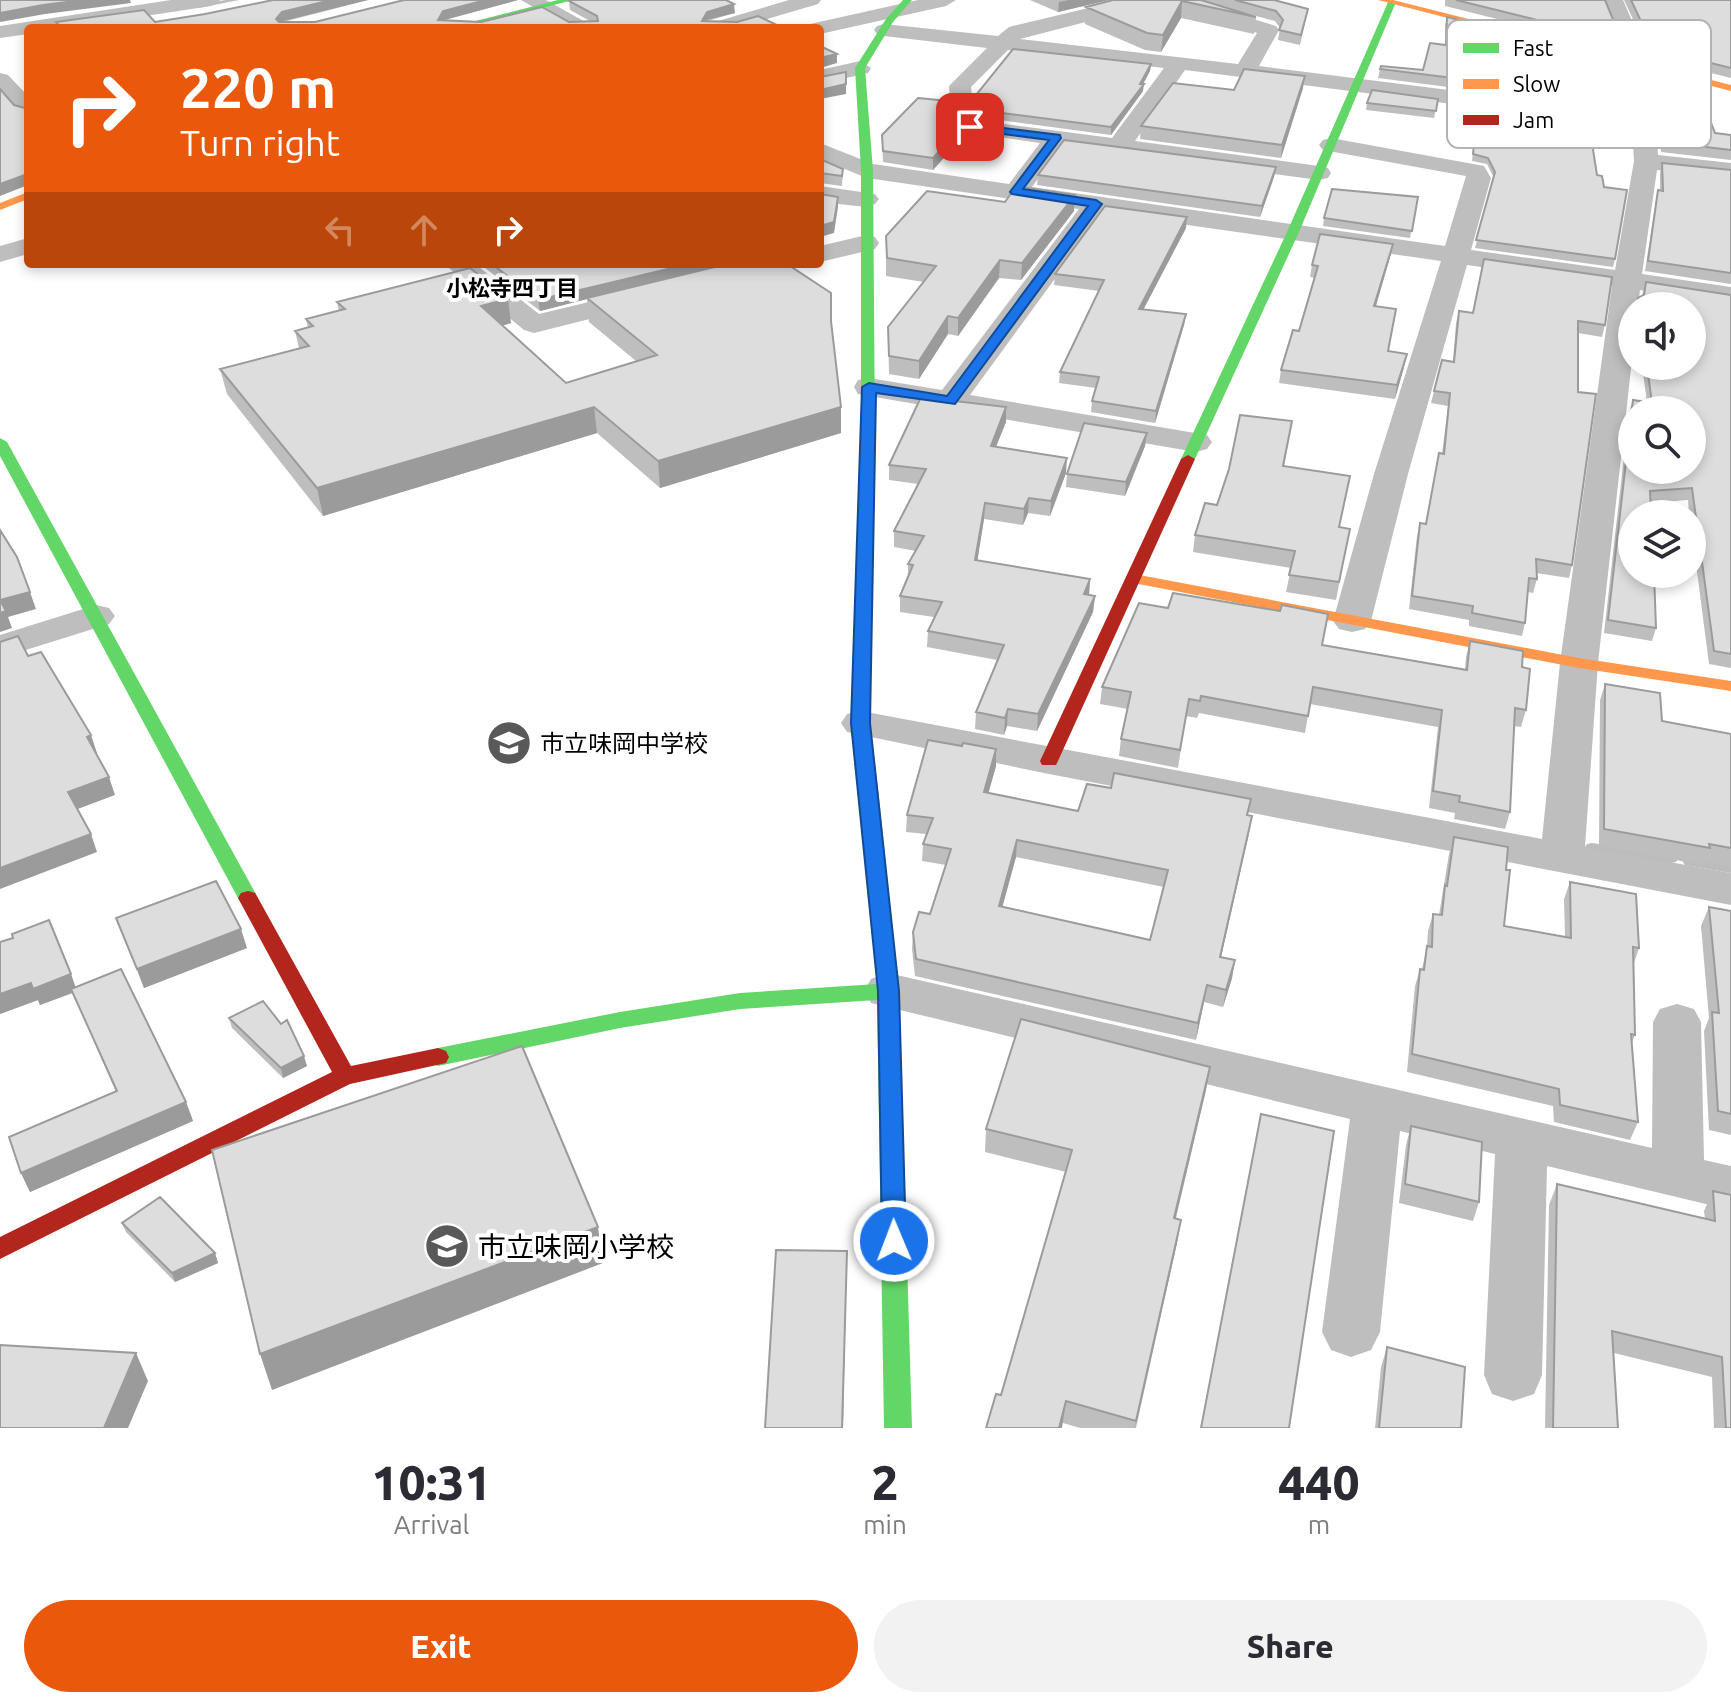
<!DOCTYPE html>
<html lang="en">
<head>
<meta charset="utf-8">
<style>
	:root { --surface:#fff; --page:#f2f2f3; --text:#2b2b33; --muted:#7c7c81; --accent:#ea580c }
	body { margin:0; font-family:Ubuntu,"Noto Sans JP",sans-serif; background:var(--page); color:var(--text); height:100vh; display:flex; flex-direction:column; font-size:30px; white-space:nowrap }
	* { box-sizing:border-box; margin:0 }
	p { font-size:26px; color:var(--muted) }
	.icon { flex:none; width:44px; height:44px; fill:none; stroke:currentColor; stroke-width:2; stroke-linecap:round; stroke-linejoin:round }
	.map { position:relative; height:1428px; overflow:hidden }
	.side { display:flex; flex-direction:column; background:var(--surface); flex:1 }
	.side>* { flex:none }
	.top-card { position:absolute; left:24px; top:24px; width:800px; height:244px; border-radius:8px; box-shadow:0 4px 12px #0003; background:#ea580c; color:#fff; overflow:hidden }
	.fabs { position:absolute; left:1618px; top:292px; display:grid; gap:16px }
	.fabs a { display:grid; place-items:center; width:88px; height:88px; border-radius:50%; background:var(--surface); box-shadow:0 4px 12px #0003; font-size:40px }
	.pin { position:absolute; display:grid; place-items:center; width:68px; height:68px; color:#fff; margin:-34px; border-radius:16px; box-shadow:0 4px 12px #0006 }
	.me { position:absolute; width:88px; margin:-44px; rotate:359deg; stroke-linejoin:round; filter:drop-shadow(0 0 6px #0008) }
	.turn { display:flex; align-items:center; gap:28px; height:168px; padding:0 24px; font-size:36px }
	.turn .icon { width:104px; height:104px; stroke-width:2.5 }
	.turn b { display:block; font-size:56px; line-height:68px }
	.lanes { display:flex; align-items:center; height:76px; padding:0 24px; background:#0003; justify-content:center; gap:40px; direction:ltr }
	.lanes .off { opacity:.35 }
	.eta { display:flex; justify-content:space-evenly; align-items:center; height:136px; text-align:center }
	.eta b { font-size:48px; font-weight:800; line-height:56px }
	.cta { display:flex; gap:16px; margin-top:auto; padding:16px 24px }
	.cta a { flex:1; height:92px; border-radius:48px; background:var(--accent); color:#fff; font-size:32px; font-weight:800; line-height:92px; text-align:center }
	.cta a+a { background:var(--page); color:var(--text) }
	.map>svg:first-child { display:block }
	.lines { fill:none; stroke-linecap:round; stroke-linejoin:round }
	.stream { fill:#bcbcbc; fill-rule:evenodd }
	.street { fill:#bebebe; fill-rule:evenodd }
	.fast { fill:#63d668; fill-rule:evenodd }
	.slow { fill:#ff974d; fill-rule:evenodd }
	.jam { fill:#b3261e; fill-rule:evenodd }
	.wall { fill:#bebebe; fill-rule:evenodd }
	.shaded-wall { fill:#9b9b9b }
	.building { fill:#ddd; stroke:#9b9b9b; stroke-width:2; fill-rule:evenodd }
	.route { fill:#1a73e8; stroke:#114b97; stroke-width:2 }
	.labels { text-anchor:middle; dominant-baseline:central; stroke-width:8; stroke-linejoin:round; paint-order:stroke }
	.far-neighbourhood-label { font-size:22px; font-weight:bold; fill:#000; stroke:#fff }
	.poi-label { font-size:24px; fill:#000; stroke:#fff; text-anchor:start }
	.near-poi-label { font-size:28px; fill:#000; stroke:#fff; text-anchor:start }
	.key { fill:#fff; stroke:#b2b2b2; stroke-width:2 }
	.key-label { font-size:22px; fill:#000 }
</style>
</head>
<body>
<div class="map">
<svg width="1731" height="1428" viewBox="0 0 1731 1428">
	<rect width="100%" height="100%" fill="#fff"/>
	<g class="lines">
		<path class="stream" d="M225,0H239L199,8L196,6Z
			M1592,843L1671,855L1676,856L1678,859L1676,862L1671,863L1587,850L1585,847L1587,844Z
			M1690,857L1731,863V873L1685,865L1683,862L1685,859Z"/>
		<path class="street" d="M171,0H221L211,6L67,28H28V34L0,38V26Z
			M521,0H546L596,28H570Z
			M789,0H821L818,4L737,28H705L708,24Z
			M918,0H956L946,6L820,34V28H807L810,24Z
			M1122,0H1158L1155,4L1020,39L1238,64L1257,33L1197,14L1194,10L1204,4L1276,26L1279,30L1259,66L1631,113L1629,65L1603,0H1623L1651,65L1658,155L1731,163V177L1657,170L1642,274L1731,287V303L1640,290L1638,306H1632V360L1598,663L1585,847L1731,873V905L1049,774L847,732L841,723L847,714L861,711L1542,839L1560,663L1612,286L1467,265L1408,474L1371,621L1365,629L1352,632L1339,629L1333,621L1374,474L1441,261L1103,213L970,395L1207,435L1212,442L1207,449L1196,452L869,396L858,394L854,387L858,380L869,378L942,390L1079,209L867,178L820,159V143L873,164L1009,184L1040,143L964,132L956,130L952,125L949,86L987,48L884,36L877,34L874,30L877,26L884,24L998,36L1009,27ZM1008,50L1164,68L1112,138L975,120L971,87ZM1185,70L1632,127L1634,161L1615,270L1471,250L1491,178L1484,166L1331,138L1323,140L1319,145L1323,150L1466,176L1445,246L1032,187L1062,146L1319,180L1328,178L1331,173L1328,168L1319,166L1135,141Z
			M860,61L871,68L868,73L820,84V70Z
			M0,73L8,75L28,96V115L19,113L0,93Z
			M820,186L875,194L879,199L875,204L866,207L820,202Z
			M866,235L875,237L879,243L875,249L820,262V246Z
			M28,238V254L0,262V246Z
			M444,264H475L539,314L639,290L649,292L653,298L649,304L534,333L524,330Z
			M96,605L109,608L115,616L109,624L0,658V635Z
			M888,973L1652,1148L1653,1022L1660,1009L1677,1004L1694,1009L1701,1022L1704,1160L1731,1166V1210L1547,1166L1542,1375L1534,1394L1513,1401L1492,1394L1484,1375L1495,1154L1400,1131L1380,1332L1371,1350L1351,1357L1331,1350L1322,1332L1350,1119L871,1003L864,991L871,979Z"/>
		<path class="fast" d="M558,0H573L465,28H448Z
			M903,0H912L893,22L865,68L873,171L875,435L868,439L861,435V171L855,68L886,19Z
			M1389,0L1396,2L1299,232L1195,459L1188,463L1183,462L1181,459L1287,232Z
			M0,438L7,442L258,898L255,903H241L238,898L0,456Z
			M869,792L879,798L899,991L912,1428H884L877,1000L740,1009L620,1028L438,1066L430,1063L427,1057L430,1051L438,1048L620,1012L740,993L877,984L859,798Z"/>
		<path class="slow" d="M1378,0H1393L1731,85V91Z
			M28,192V199L0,210V203Z
			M1134,574L1579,658L1731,681V691L1579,668L1128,582L1126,579L1128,576Z"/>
		<path class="jam" d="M868,431L875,435L870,723L879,798L869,804L859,798L852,723L861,435Z
			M1188,455L1195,459L1058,761L1056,765H1042L1040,761L1181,459Z
			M248,891L255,893L258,898L351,1066L438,1048L446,1051L449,1057L446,1063L350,1084L0,1259V1237L332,1072L238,898L241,893Z"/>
	</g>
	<path class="wall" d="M273,0H368L283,22H315L404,0H518L445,20L481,22L590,21L570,10L569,1L735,13L707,21L783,28H58L56,22H155L205,14Z
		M1030,0H1109L1058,12Z
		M1113,0H1274L1308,9L1300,45L1278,40L1280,28L1275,21L1226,8L1256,17L1254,34L1181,18L1161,52L1145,50L1085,24L1086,7Z
		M1445,0H1605L1622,41L1620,50L1445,6Z
		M1624,0H1731V78L1651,58Z
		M1447,17L1630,100L1628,110L1378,78L1380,69L1423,70L1445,45V26Z
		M1151,64L1150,71L1143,84V91L1111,135L978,117L976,95Z
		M1658,70L1715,133L1731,135V160L1661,152L1655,79Z
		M1303,88L1281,158L1140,139L1141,126L1234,90Z
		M1438,99L1434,118L1366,110L1367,103Z
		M1478,104L1597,175L1615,259L1613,267L1475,248L1494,178L1487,164L1472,161Z
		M950,116L964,135L933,170L883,162L882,135Z
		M820,159L843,169L842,186L820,183Z
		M1662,163L1731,170V284L1645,271L1656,200L1658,190H1660V173Z
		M1276,167L1274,177L1260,217L1037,185L1038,175Z
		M1418,197L1410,238L1323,226L1324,218Z
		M1005,202L1074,211L1021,280L999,278L958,336L948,334L919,379L889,374L888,327L924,282L886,276V236Z
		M1186,228L1143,309L1186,314L1184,325L1155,423L1091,412L1092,401L1096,388L1059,383L1060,372L1099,291L1054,285L1055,274Z
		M1393,244L1390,257L1376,306L1388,351L1404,367L1395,399L1279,383L1281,370L1299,331L1315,278L1310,277L1312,265Z
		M1484,259L1605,325L1602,337L1578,333L1572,565L1569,578L1536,573L1537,579L1533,593L1528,592L1525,623L1522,636L1469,626V620L1409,609L1417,536L1420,523L1426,524L1442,454L1448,406L1431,403L1434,391L1453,361L1456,323L1459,311L1473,313Z
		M480,264H787L831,323L841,407V433L660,488L597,433L323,516L227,394L220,369L299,348L295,331L308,328L306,319L339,311L337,302L511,323L502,326L566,383L636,361L589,322L587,299L540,311Z
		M1646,282L1731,295V668L1709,664L1692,533V514H1689L1688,500L1651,503L1656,628L1652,641L1604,633L1629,412L1633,400L1647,402L1642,366H1692V306H1636L1638,298L1642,296Z
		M1006,422L996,447L1066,473L1050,516L1028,513L1023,525L984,519L977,560L1090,579L1089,595L1095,596L1093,612L1037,731L1007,726L1004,735L975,729L976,712L997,660L927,647L928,631L934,617L900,612V596L908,578V564L916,551L894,547V531L918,484L889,480V465Z
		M1147,433L1145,446L1125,496L1066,487L1067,474Z
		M1289,437L1284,467L1340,527L1350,529L1336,600L1286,592L1291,568L1193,552L1195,535L1217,505Z
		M1470,641L1522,667L1526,710L1521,727L1514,726L1510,812L1505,829L1454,819L1455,813L1429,808L1438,727L1310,704L1305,733L1199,713L1197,718L1186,716L1178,768L1119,756L1121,739L1128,709L1100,704L1102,687L1322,645L1465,669L1466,657Z
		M1605,684L1662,721L1731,734V867L1704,862L1703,865L1599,846L1600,700Z
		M996,766L988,793L1078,811L1249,816V833L1221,957L1235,960L1232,978L1223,1007L1204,1002L1196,1040L915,976L912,949L913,932L930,914L946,865L922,861L923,844L926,834L906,832L907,815ZM1016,857L1164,887L1150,940L1002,907Z
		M1454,837L1504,926L1565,937L1564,899L1570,882L1639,948L1634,963L1635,1035L1631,1045L1638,1122L1630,1140L1554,1122L1553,1106L1407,1072L1415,986L1420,969H1422L1427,946L1428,931L1433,914L1439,915L1449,854Z
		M1709,907L1731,911V1135L1709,1130L1704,1031L1709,1018L1701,926Z
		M116,918L247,948L144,988Z
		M0,942L76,988L186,1102L193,1121L30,1192L21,1173L116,1092L73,993L40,1005L38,1000L0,1014Z
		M229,1018L281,1024L307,1066L283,1078L232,1028Z
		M1206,1090L1176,1218L1181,1220L1177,1243L1136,1428H1080L1063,1423L1001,1395L1066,1172L985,1152L986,1129Z
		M1411,1126L1479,1202L1473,1221L1399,1203L1406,1145Z
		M1557,1184L1705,1219L1704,1211L1713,1191L1731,1428H1714L1712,1377L1614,1353L1618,1428H1545L1549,1205Z
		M122,1223L215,1253L218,1263L175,1282L126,1232Z
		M1387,1347L1461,1428H1375L1381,1367Z"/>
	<path class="shaded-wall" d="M83,0H130L131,3L45,14L0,22V13L43,5Z
		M331,0H368L283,21L278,28L276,19L282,12Z
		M486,0H518L444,20H438L443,11Z
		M1069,0H1109L1058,12L1059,2Z
		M1182,1L1181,18L1161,52L1163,35Z
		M734,4L735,13L702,21L707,12Z
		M837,54V63L820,68V58Z
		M1151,64L1150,71L1141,88L1144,84L1143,91L1111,135V127Z
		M1305,76L1303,88L1281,158L1282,145Z
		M846,84V94L820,99V90Z
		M964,124V135L933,170V158Z
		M1276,167L1274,177L1260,217L1262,206Z
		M27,174L28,185L0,196V184Z
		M1075,195L1074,211L1021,280L1022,263Z
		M838,197V207L834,233L820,237V226Z
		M1187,217L1186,228L1138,320L1139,309Z
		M1393,244L1390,257L1372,319L1374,306Z
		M1000,260L999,278L958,336V318Z
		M689,264H735L587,298V299L540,311L538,300Z
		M508,299L511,323L484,331L481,306Z
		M1186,314L1184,325L1155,423L1156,411Z
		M948,316V334L919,379V361Z
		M1407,354L1404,367L1395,399L1397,385Z
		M594,407L597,433L323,516L317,488Z
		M841,407V433L660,488L658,461Z
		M1006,407V422L990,461L991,446Z
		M1147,433L1145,446L1125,496L1126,482Z
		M1067,458L1066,473L1050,516L1051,501Z
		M1029,498L1028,513L1023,525L1024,509Z
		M985,503L984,519L975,576V560Z
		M1090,579L1089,595L1084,594Z
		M30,592L36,609L8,617L12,628L0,632V600Z
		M1095,596L1093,612L1037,731L1038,714Z
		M1008,709L1007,726L1004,735L1005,718Z
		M91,735L97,753L93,754L87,737Z
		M996,749V766L984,809V792Z
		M109,777L115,795L75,810L68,792Z
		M1252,816L1249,833L1217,974L1220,957Z
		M91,834L97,852L0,889V868Z
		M1017,840L1016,857L998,923L999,906Z
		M241,929L247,948L144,988L137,969Z
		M1235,960L1232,978L1223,1007L1226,990Z
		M71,974L77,991L40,1005L38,1000L0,1014V994L31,983Z
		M1207,985L1204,1002L1196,1040L1198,1023Z
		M304,1056L307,1066L283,1078L281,1068Z
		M1210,1067L1206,1090L1170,1241L1174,1218Z
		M186,1102L193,1121L30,1192L21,1173Z
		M1181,1220L1177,1243L1135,1428L1136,1421Z
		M598,1227L603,1263L272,1390L260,1354Z
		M847,1251L843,1428H842Z
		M215,1253L218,1263L175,1282L172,1273Z
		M136,1353L148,1381L128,1428H104Z
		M1066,1401L1062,1428H1059Z"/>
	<path class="building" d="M0,0H83L43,5L0,13Z
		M273,0H331L282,12L276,19L279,22H315L404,0H486L443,11L438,20L481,22L542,7L569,22L598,21L597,16L569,1L572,0H726L734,4L707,12L702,21L737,22L758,16L783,28H61L56,22L144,10L155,22L205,14Z
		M1113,0H1201L1256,17L1182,1L1163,35L1147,33L1086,7Z
		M1235,0H1274L1308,9L1301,35L1279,30L1283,20L1276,11Z
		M1456,0H1605L1622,41Z
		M1631,0H1731V68L1654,49Z
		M1447,17L1629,62L1630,100L1380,69L1381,66L1423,70L1430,43L1446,45Z
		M820,46L837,54L820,58Z
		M1013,49L1151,64L1140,84H1144L1111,127L978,110L976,95Z
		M1244,69L1305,76L1282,145L1141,126L1173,83L1234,90Z
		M1658,70L1694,79L1715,133L1731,135V150L1664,142Z
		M846,72V84L820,90V77Z
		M0,89L14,105L25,108L28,103V180L27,174L0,184Z
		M1372,90L1438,99L1436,111L1367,103Z
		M918,98L948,101L950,116L956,122L964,124L933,158L883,151L882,135Z
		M1478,104L1588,118L1597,175L1602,176L1604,187L1627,190L1615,259L1476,240L1495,172L1488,158L1473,154Z
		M1064,140L1276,167L1262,206L1038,175Z
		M820,159L843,169L842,176L820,173Z
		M1662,163L1731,170V273L1648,261L1658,190L1663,191Z
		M1021,187L1075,195L1022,263L1000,260L958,318L948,316L919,361L889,356L888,327L936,266L887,258L886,236L927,191L1005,202L1014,189Z
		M1332,189L1418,197L1412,231L1324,218Z
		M820,194L838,197L834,222L820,226Z
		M1105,206L1187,217L1139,309L1186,314L1156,411L1092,401L1099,377L1060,372L1104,280L1055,274Z
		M1320,234L1393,244L1374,306L1396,309L1388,351L1407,354L1397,385L1281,370L1293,330L1299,331L1318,266L1312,265Z
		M1484,259L1612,277L1605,325L1578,321V392L1596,394L1572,565L1536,559L1537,579L1529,578L1525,623L1472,613L1473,606L1412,596L1420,523L1426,524L1439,453L1444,454L1450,393L1434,391L1442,360L1454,362L1459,311L1473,313Z
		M492,264H689L538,300Z
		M727,264H787L831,293V321L841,407L658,461L594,407L317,488L220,369L309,346L295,331L313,326L306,319L345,309L337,302L470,268L508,299L481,306L566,383L657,355L587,298Z
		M1646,282L1731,295V654L1714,651L1692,488L1650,491L1651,514H1632V574H1654L1656,628L1608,620L1633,400L1652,403L1647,366H1692V306H1638V298L1644,295ZM1632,410H1692V470H1632Z
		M921,397L1006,407L991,446L1067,458L1051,501L1029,498L1024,509L985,503L975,560L1090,579L1084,594L1095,596L1038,714L1008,709L1005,718L976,712L1004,645L928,631L942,602L900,596L913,565L908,564L924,536L894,531L926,469L889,465Z
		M1240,415L1292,421L1283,466L1350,476L1339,527L1350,529L1339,582L1289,575L1295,551L1195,535L1205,503L1217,505L1229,469Z
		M1084,423L1147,433L1126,482L1067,474Z
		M0,530L17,557L30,592L0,600L6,611L0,613Z
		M1173,593L1280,611L1282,605L1328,614L1322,645L1467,670L1470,641L1523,651L1522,667L1530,669L1526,710L1515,708L1510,812L1459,802L1460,796L1433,791L1442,710L1313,687L1308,716L1201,696L1200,701L1189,699L1180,750L1121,739L1131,692L1102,687L1139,603L1168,608Z
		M18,636L28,656L41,652L91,735L87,737L109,777L68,792L91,834L0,868V642Z
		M1605,684L1660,693L1662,721L1731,734V848L1709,844L1710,848L1604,829Z
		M928,740L962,746L963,743L996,749L984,792L1078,811L1087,784L1111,788L1114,773L1251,799L1247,815L1252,816L1220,957L1235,960L1226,990L1207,985L1198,1023L916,959L913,932L919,912L930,914L951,849L923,844L933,818L907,815ZM1017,840L1168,870L1150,940L999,906Z
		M1454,837L1508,847L1506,870H1510L1504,926L1571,938L1570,882L1636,894L1639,948L1633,947L1635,1035L1631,1034L1638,1122L1560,1105L1559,1089L1412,1054L1420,969L1424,970L1427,946L1432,947L1433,914L1442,915L1445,885L1447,886Z
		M216,881L241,929L137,969L116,918Z
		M1709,907L1731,911V1114L1718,1111L1712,1012L1719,1013Z
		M49,920L71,974L33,989L31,983L0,994V942L13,938L12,934Z
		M121,969L186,1102L21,1173L9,1137L117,1091L71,989Z
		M263,1001L281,1024L287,1020L304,1056L281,1068L229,1018Z
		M1021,1019L1210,1067L1174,1218L1181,1220L1136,1421L1066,1401L1059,1428H986L996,1394L1001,1395L1072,1150L986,1129Z
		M522,1046L598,1227L260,1354L212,1150Z
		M1261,1114L1334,1131L1289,1428H1201Z
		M1411,1126L1482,1142L1479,1202L1405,1184Z
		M1557,1184L1715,1221L1713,1191L1731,1195V1428H1726L1722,1357L1612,1331L1618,1428H1553Z
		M160,1197L215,1253L172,1273L122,1223Z
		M776,1250L847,1251L842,1428H765Z
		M0,1345L136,1353L104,1428H0Z
		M1387,1347L1465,1367L1461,1428H1379Z"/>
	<path class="route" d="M970,124L1060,135L1061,138L1023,189L1096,200L1102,204L955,404L876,393L870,723L899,991L906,1241L903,1248L894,1251L885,1248L882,1241L878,991L851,723L862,387L869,383L947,396L1088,206L1012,194L1010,192L1049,140L966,129L964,127Z"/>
	<defs>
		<g id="school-disc" transform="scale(2.3)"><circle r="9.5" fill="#595959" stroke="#fff"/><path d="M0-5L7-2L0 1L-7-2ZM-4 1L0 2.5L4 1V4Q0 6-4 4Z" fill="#fff"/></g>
	</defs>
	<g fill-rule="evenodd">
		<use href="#school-disc" x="509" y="743"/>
		<use href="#school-disc" x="447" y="1246"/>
	</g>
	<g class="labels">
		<g class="far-neighbourhood-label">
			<text x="512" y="287">小松寺四丁目</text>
		</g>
		<g class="poi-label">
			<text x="540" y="743">市立味岡中学校</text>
		</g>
		<g class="near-poi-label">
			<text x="478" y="1246">市立味岡小学校</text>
		</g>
	</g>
	<rect x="1447" y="20" width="264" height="128" rx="12" class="key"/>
	<rect x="1463" y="43" width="36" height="10" fill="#63d668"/>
	<rect x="1463" y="79" width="36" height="10" fill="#ff974d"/>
	<rect x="1463" y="115" width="36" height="10" fill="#b3261e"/>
	<g class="key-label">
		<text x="1513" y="56">Fast</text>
		<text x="1513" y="92">Slow</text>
		<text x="1513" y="128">Jam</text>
	</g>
</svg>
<div class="fabs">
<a><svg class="icon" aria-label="sound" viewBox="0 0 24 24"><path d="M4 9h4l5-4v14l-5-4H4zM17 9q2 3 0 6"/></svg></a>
<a><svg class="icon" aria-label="search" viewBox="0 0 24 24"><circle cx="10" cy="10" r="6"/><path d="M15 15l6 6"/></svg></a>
<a><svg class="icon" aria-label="layers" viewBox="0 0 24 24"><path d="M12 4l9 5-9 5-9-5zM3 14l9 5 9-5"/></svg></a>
</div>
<div class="pin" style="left:970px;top:127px;background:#d93025"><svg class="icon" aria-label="arrive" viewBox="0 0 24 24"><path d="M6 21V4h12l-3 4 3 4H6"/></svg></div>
<svg class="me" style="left:894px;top:1241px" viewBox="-20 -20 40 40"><circle r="17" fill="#1a73e8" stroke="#fff" stroke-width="3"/><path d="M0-11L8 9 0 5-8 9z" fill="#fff"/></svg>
<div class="top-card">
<div class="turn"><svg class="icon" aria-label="right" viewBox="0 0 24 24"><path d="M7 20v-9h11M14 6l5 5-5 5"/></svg><div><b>220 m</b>Turn right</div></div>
<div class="lanes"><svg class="icon off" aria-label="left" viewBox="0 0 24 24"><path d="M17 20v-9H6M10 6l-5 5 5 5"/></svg><svg class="icon off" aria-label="ahead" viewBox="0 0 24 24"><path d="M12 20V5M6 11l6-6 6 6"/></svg><svg class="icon" aria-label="right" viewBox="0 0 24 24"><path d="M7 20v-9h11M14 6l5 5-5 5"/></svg></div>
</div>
</div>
<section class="side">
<div class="eta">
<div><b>10:31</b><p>Arrival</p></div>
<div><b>2</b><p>min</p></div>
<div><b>440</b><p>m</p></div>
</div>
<div class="cta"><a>Exit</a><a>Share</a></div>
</section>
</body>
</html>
